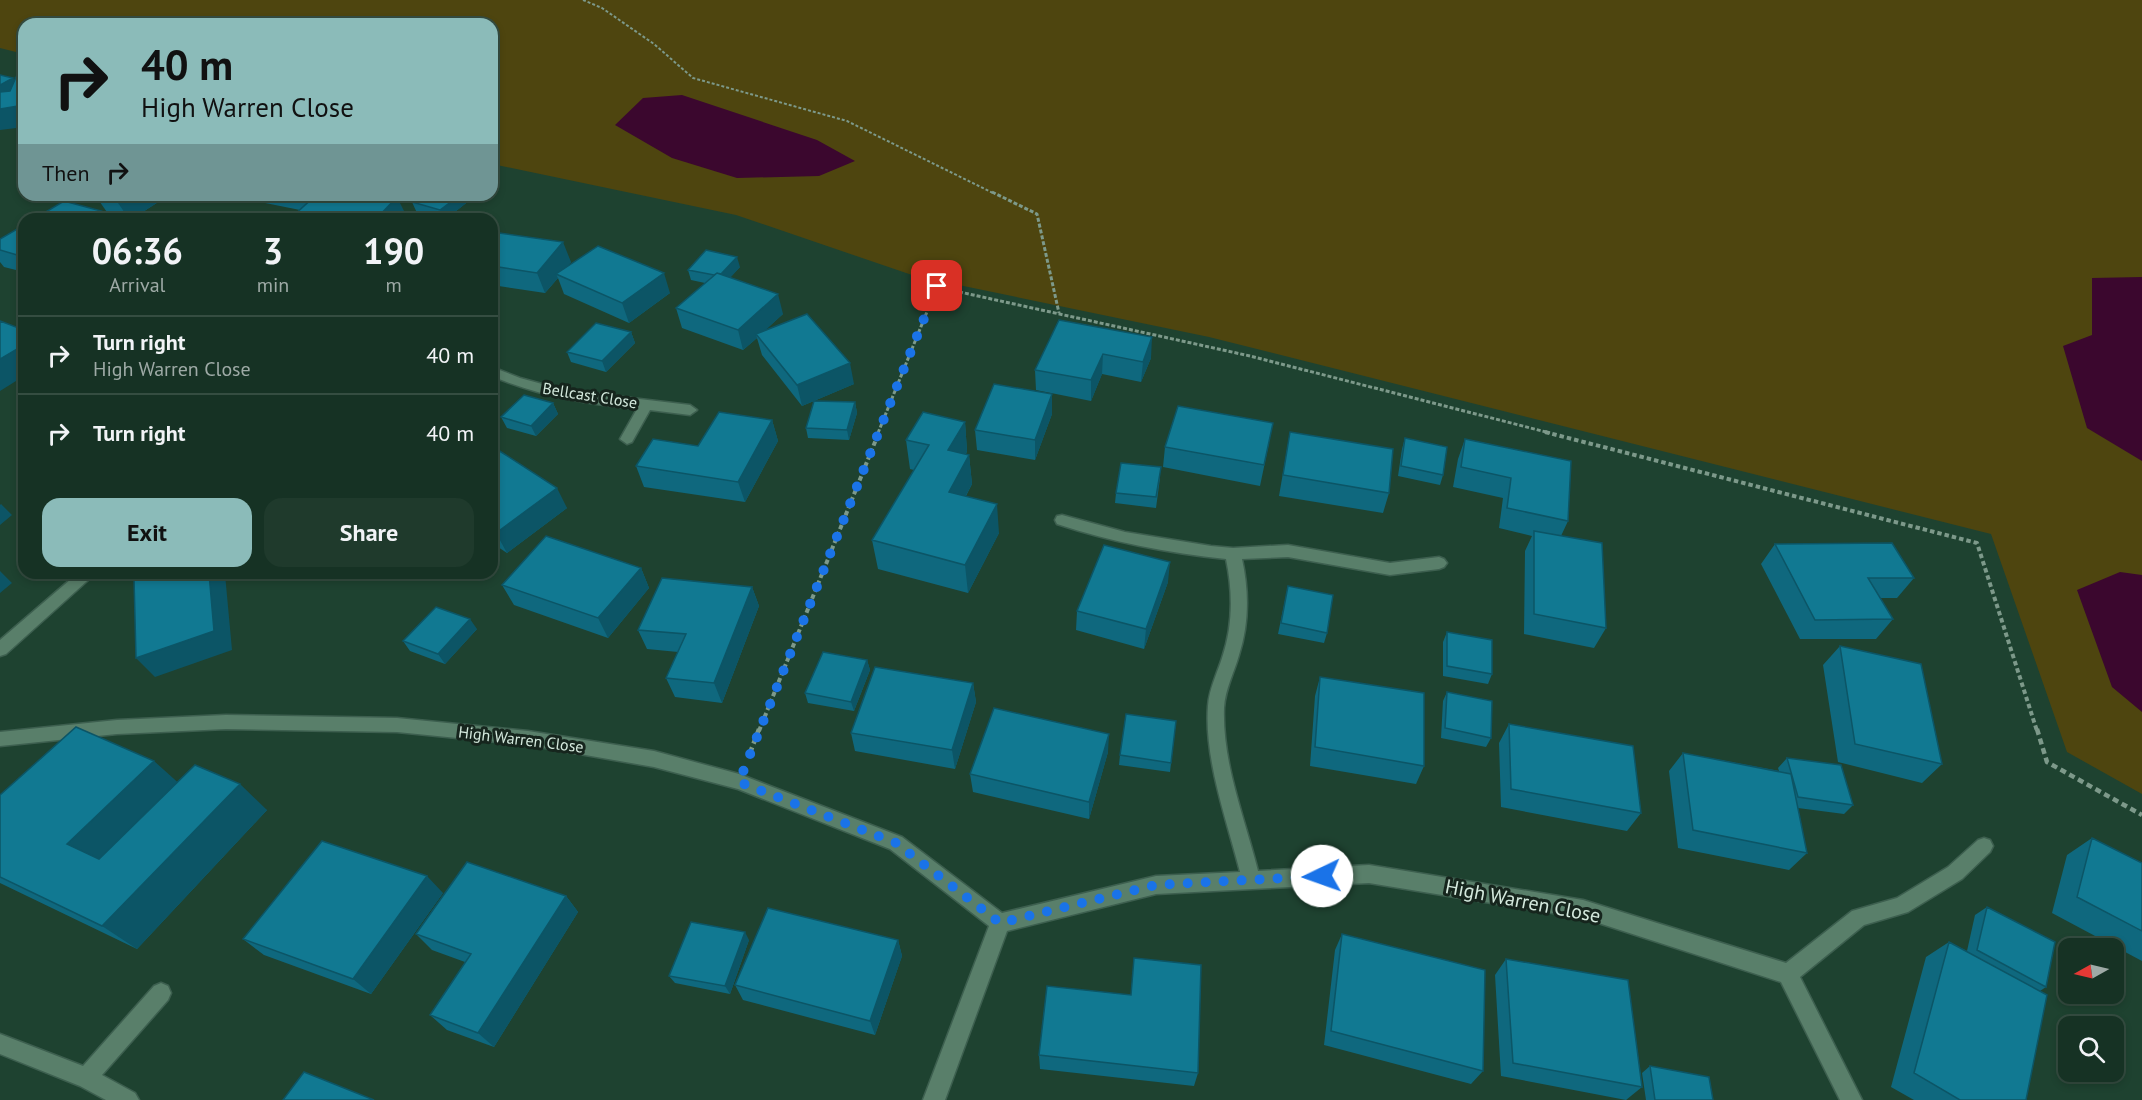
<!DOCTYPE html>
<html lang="en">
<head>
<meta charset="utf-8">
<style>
	:root { --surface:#163224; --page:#1f3a2c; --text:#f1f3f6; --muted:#9eaaa6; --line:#354d41; --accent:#8bbbb9 }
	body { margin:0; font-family:"PT Sans",sans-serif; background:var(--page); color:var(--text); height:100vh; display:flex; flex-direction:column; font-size:22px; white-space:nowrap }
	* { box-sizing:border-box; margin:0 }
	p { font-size:20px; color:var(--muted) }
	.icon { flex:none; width:33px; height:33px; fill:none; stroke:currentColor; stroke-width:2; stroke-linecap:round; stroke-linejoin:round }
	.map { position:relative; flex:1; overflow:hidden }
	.side { position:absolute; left:18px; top:213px; width:480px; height:366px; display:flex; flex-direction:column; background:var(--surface); border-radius:18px; box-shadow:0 3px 9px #0003,0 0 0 2px var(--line) }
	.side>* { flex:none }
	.top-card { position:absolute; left:18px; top:18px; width:480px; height:183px; border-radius:18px; box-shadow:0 3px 9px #0003,0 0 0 2px var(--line); background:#8bbbb9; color:#111; overflow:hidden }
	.needle { width:39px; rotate:262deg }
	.tools { position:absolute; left:2058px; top:938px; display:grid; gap:12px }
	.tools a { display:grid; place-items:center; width:66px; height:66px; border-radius:12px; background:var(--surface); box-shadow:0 3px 9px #0003,0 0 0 2px var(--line); font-size:30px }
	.pin { position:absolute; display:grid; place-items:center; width:51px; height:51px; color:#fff; margin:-26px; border-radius:12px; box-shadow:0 3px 9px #0006 }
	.me { position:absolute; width:66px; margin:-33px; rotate:267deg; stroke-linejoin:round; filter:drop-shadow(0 0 4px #0008) }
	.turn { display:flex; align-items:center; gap:21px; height:126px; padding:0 24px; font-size:27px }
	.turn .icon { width:78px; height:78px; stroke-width:2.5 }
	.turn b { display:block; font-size:42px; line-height:51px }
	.then { display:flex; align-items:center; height:57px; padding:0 24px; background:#0003; gap:12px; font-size:22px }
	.eta { display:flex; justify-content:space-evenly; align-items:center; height:102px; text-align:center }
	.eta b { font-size:36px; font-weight:800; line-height:42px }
	.button { display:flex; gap:12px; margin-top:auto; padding:12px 24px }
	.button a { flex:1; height:69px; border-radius:18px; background:var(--accent); color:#111; font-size:24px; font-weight:800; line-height:69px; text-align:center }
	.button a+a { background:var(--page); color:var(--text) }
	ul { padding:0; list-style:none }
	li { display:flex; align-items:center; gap:18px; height:78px; padding:0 24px; border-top:2px solid var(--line) }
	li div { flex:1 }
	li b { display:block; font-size:22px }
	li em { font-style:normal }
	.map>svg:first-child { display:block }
	.green { fill:#4e450f }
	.water { fill:#3b072e }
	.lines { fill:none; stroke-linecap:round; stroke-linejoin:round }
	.minor-casing { stroke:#3d5f4f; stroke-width:3 }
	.path-far3 { stroke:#7d998a; stroke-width:2; stroke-dasharray:3 2; stroke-linecap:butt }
	.path-far2 { stroke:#7d998a; stroke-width:3; stroke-dasharray:4 2; stroke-linecap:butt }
	.path-far1 { stroke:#7d998a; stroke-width:4; stroke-dasharray:4.5 3; stroke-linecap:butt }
	.path { stroke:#7d998a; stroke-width:4.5; stroke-dasharray:6 4; stroke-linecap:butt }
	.minor { fill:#597f6a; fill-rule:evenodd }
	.wall { fill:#0f687e }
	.shaded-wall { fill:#0c5566 }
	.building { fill:#117992; stroke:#0c5566; stroke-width:1.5 }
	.route { stroke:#1a73e8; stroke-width:10; stroke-dasharray:0 18 }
	.labels { text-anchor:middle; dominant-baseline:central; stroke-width:6; stroke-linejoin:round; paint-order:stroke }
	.street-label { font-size:16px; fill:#d4e9dd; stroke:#16251d }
	.near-street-label { font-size:20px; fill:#d4e9dd; stroke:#16251d }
</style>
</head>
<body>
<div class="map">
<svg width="2142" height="1100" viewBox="0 0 2142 1100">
	<rect width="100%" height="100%" fill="#1e4230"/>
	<path class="green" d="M0,0H2142V794L2067,752L1991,534L1209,337L915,276L736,215L492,164V24H24V54L0,48Z"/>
	<path class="water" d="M682,95L817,140L855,161L819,176L737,178L672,158L615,125L643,98Z
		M2142,277V461L2087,428L2063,346L2092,335V278Z
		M2120,572L2142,575V712L2112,687L2077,590Z"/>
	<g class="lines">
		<g class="minor-casing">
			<path id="minor" d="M492,367L520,378L564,390L690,405L697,410L690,415L650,410L632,442L627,444L620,439L637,409C587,404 538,396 492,376Z
				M1062,515L1125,532L1211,546L1233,548L1288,545L1390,563L1439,557L1444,559L1447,563L1444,567L1439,569L1390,575L1288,557L1242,559C1249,591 1249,624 1239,655C1234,673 1225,689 1224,708C1222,763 1245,819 1258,871L1369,865L1583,900L1786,963L1852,911L1897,898L1948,867L1978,840L1984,838L1990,840L1993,846L1990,852L1962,879L1908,912L1864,925L1800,977L1862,1100H1840L1781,982L1583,918L1369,883L1156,894L1007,931L945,1100H923L989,926L890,849L738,789L654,767L528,745L397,732L226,729L117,734L0,746V732L117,720L226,715L397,718L528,731L654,751L739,774L902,837L1002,913L1156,876L1240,872C1227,821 1204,759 1208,706C1209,689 1217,674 1222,658C1233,626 1233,592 1226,559C1168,553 1112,542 1057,524L1055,520L1057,516Z
				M78,573H96L6,654L0,656V640Z
				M161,983L168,986L171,993L168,1000L102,1075L135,1093L139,1100H106L80,1086L0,1054V1034L83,1066L154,986Z"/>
		</g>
		<path class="path-far3" d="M583,0L602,8L654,44L693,78L847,121L995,194"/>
		<path class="path-far2" d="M992,192L1037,214L1059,313
			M878,433L937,287L1250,356L1550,433"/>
		<path class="path-far1" d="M1545,432L1977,543L2037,731
			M759,731L879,432"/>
		<path class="path" d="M2037,729L2047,762L2142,815
			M750,753L759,729"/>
		<use href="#minor" class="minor"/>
	</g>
	<path class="wall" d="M95,195H169L132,219H126L109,215Z
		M243,195H375L407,217L405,219H292L291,218L300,210L245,199Z
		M422,195H468L470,200L446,219H442L417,213L412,202Z
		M24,225V272L4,267L0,262V239Z
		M492,232L571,262L567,266L670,293L629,323L564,294L558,278L545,293L492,285Z
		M740,267L730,277L783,314L764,331L854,384L802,406L762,355L757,338L743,350L682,328L676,308L705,283L691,280L688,270Z
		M1059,320L1151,358L1141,382L1102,374L1091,401L1036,390L1035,370Z
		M631,332L635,343L606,372L571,362L567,352Z
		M855,402L857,413L849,440L808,438L806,428Z
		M553,403L558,414L536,436L507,428L501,417Z
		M1052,414L1035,460L977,450L975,430Z
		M772,420L778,441L745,502L644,487L636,466Z
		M965,422L967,451L966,454L969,455L972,484L966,496L999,533L968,593L878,569L872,540L914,470L910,469L906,440Z
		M1290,432L1389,493L1383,513L1279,496Z
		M1405,438L1443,475L1440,485L1398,476L1402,449Z
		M1465,439L1568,521L1561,536L1606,628L1594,648L1524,634L1525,551L1532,536L1499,528L1503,498L1453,487L1458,459Z
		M1269,443L1260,486L1163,467L1165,447Z
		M492,455L567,508L507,553L492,543Z
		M1160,478L1156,508L1115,503L1116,493Z
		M1775,544L1914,578L1897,598H1880L1893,619L1876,639H1800L1761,564Z
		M641,568L649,588L608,638L514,605L502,585Z
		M1168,582L1144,649L1076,630L1077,611Z
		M1288,586L1327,633L1324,643L1278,634Z
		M752,587L759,606L722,703L675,697L666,678L678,652L647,649L638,630Z
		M477,629L445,664L410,651L403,641Z
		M1447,632L1492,674L1488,684L1443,676V642Z
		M1840,646L1942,764L1922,783L1838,762L1823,665Z
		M867,660L870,670L854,711L808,703L805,693Z
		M1320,677L1424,766L1416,784L1310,766L1315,696Z
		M973,683L976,702L955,769L855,751L851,733Z
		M1447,692L1491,738L1486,747L1441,738L1443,701Z
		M1176,721L1170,772L1119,765L1120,755Z
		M1509,724L1641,813L1627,831L1501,807L1499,743Z
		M1108,752L1089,819L973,792L970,774Z
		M1683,753L1779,771L1778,768L1787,758L1853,805L1844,814L1798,808L1807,853L1789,870L1678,848L1669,771Z
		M177,782L267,810L137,949L0,883V795Z
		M2092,838L2142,863V961L2052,913L2067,855Z
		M443,893L371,994L264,955L243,939Z
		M566,896L578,912L494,1047L447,1030L430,1015L465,962L432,950L416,934Z
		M1987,907L2046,987L2040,991L2026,1100H1914L1891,1087L1926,957L1949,942L1967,951L1975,915Z
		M1342,934L1483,1071L1471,1084L1324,1045L1335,950Z
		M749,940L730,994L675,983L669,976Z
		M898,940L902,956L875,1035L743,1000L735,985Z
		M1134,958L1198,1073L1194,1086L1040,1069L1039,1055L1131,995Z
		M1506,959L1642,1087L1626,1100L1501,1076L1495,975Z
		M1650,1066L1713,1100H1646L1642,1073Z"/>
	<path class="shaded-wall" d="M13,78L19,88L0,98V85Z
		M24,105V127L0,130V109Z
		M124,195H169L132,219H129L116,200Z
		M303,195H336L313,213Z
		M460,195H468L470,200L446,219H445L440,210Z
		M397,197L407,217L405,219H376Z
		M101,211L106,219H87Z
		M563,242L571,262L560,276L556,274L558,278L545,293L537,273Z
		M737,257L740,267L722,287L719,276Z
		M664,273L670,293L629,323L622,303Z
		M778,294L783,314L758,337L756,334L757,338L743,350L738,330Z
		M631,332L635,343L606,372L602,361Z
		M1152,337L1151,358L1141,382L1143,362Z
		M24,345V364H22L24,366V376L0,391V359Z
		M1103,354L1102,374L1091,401V380Z
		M850,363L854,384L802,406L797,385Z
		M1052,394V414L1035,460V440Z
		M855,402L857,413L849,440L847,430Z
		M553,403L558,414L536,436L531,426Z
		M772,420L778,441L745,502L738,482Z
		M965,422L967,451L951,479L948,450Z
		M969,455L972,484L952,521L949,492Z
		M557,488L567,508L507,553L496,533Z
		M1,504L12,515L0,525V505Z
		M997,504L999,533L968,593L965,565Z
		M1170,562L1168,582L1144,649L1146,629Z
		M641,568L649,588L608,638L598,618Z
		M0,571L12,583L0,593Z
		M209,573L225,574L232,650L155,677L136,658Z
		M752,587L759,606L722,703L714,683Z
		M470,619L477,629L445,664L438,654Z
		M867,660L870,670L854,711L851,702Z
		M973,683L976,702L955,769L952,750Z
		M1109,734L1108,752L1089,819V802Z
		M154,761L183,787L101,869L67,844Z
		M240,784L267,810L137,949L102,926Z
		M427,876L443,893L371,994L353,979Z
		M566,896L578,912L494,1047L478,1033Z
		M745,932L749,940L730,994L725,986Z
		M898,940L902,956L875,1035L870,1021Z"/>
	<path class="building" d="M20,68H24V105L0,109V92L10,91Z
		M0,75L13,78L0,85Z
		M95,195H124L116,200Z
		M316,195H375L397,197L376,219H301L291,218Z
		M422,195H460L440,210L412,202Z
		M64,201L101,211L87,219H34Z
		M414,215L430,219H409Z
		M24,225V257L0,250V239Z
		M492,232L563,242L537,273L492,266Z
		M598,246L664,273L622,303L556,274Z
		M706,250L737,257L721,274L717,273L714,275L688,270Z
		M717,273L778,294L738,330L676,308Z
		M807,314L850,363L797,385L756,334Z
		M1059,320L1152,337L1143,362L1103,354L1091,380L1035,370Z
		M0,321L24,330V345L0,359Z
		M596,323L631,332L602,361L567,352Z
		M994,384L1052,394L1035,440L975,430Z
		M524,395L553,403L531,426L501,417Z
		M814,401L855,402L847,430L806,428Z
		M1178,406L1273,423L1264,465L1165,447Z
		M719,412L772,420L738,482L636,466L653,439L698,446Z
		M923,412L965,422L948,450L969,455L949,492L997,504L965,565L872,540L929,445L906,440Z
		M1290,432L1393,449L1389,493L1283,475Z
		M1405,438L1447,447L1443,475L1401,466Z
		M1465,439L1571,461L1568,521L1507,508L1511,478L1461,467Z
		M498,450L557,488L496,533L492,530V455Z
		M1121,463L1161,467L1156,497L1116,493Z
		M1534,531L1602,543L1606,628L1534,614Z
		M546,536L641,568L598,618L502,585Z
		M1892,543L1914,578H1868L1893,619L1815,620L1775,544Z
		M1104,545L1170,562L1146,629L1077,611Z
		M149,573H209L214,631L136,658L134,578Z
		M662,578L752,587L714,683L666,678L686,634L638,630Z
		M1288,586L1333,595L1327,633L1281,623Z
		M436,607L470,619L438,654L403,641Z
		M1447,632L1492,640V674L1447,666Z
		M1840,646L1921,664L1942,764L1855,744Z
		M823,652L867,660L851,702L805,693Z
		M875,667L973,683L952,750L851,733Z
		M1320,677L1424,693V766L1315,747Z
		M1447,692L1492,701L1491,738L1445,728Z
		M994,708L1109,734L1089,802L970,774Z
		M1126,714L1176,721L1171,763L1120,755Z
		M1509,724L1633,746L1641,813L1511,789Z
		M76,727L154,761L67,844L99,859L195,765L240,784L102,926L0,877V795Z
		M1683,753L1791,774L1807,853L1693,830Z
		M1787,758L1841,765L1853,805L1798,797Z
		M2092,838L2142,863V931L2077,897Z
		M322,841L427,876L353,979L243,939Z
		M467,862L566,896L478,1033L430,1015L471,954L416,934Z
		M1987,907L2055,942L2046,987L1977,950Z
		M768,908L898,940L870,1021L735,985Z
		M691,922L745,932L725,986L669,976Z
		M1342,934L1485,970L1483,1071L1331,1031Z
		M1949,942L2047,995L2026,1100H1960L1914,1073Z
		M1134,958L1201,965L1198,1073L1039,1055L1047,986L1131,995Z
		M1506,959L1628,980L1642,1087L1513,1063Z
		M1650,1066L1709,1077L1713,1100H1655Z
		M304,1072L374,1100H283Z"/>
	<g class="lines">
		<path class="route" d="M937,286L739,782L896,843L1000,923L1156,885L1322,876"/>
	</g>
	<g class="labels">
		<g class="street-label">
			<text transform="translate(590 395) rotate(9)">Bellcast Close</text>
			<text transform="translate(521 739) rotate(7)">High Warren Close</text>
		</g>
		<g class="near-street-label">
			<text transform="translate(1523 901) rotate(11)">High Warren Close</text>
		</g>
	</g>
</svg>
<div class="tools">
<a><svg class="needle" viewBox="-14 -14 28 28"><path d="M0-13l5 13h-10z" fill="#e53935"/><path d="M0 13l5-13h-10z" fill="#9eaaa6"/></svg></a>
<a><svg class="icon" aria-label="search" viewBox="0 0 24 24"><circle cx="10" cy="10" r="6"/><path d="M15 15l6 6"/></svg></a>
</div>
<div class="pin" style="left:937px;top:286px;background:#d93025"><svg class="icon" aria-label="arrive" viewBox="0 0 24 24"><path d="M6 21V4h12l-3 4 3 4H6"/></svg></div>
<svg class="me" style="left:1322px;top:876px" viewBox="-20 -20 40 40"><circle r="19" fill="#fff"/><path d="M0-13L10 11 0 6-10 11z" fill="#1a73e8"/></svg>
<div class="top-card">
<div class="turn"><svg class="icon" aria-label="right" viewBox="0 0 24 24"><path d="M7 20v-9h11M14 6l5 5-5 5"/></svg><div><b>40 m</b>High Warren Close</div></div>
<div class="then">Then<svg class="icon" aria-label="right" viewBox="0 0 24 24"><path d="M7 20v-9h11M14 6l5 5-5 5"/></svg></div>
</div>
<section class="side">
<div class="eta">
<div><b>06:36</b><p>Arrival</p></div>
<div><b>3</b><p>min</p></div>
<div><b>190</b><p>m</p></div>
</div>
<ul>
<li><svg class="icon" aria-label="right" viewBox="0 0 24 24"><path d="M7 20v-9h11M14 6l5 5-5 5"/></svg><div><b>Turn right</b><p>High Warren Close</p></div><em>40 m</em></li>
<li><svg class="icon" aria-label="right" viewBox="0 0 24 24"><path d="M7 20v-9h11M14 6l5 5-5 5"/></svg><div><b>Turn right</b></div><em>40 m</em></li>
</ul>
<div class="button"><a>Exit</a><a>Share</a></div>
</section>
</div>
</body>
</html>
